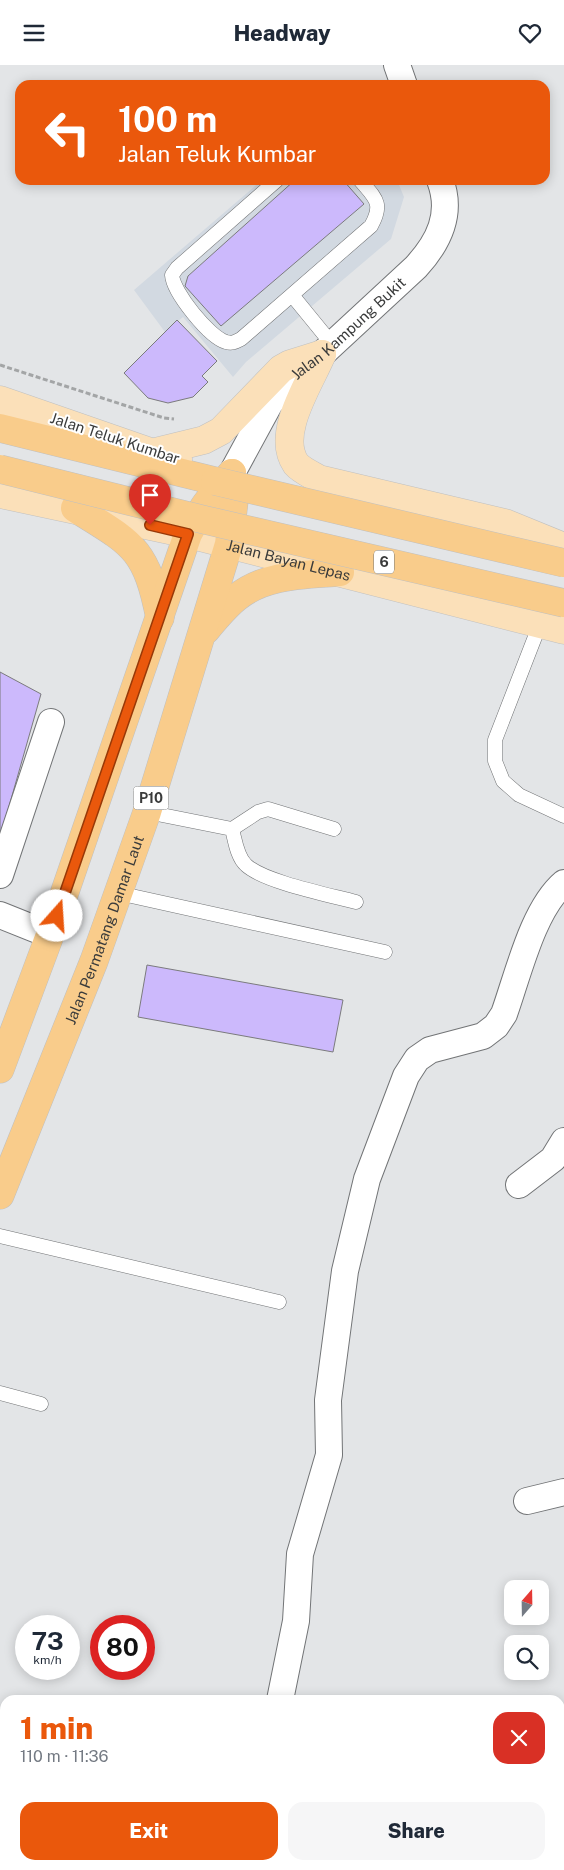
<!DOCTYPE html>
<html lang="en">
<head>
<meta charset="utf-8">
<style>
	:root { --surface:#fff; --page:#f6f6f7; --text:#1f2937; --muted:#747a83; --accent:#ea580c }
	body { margin:0; font-family:"Public Sans",sans-serif; background:var(--page); color:var(--text); height:100vh; display:flex; flex-direction:column; font-size:19px; white-space:nowrap }
	* { box-sizing:border-box; margin:0 }
	p { font-size:16px; color:var(--muted) }
	.icon { flex:none; width:28px; height:28px; fill:none; stroke:currentColor; stroke-width:2; stroke-linecap:round; stroke-linejoin:round }
	.map { position:relative; flex:1; overflow:hidden }
	.drawer { position:absolute; left:0px; top:1630px; width:565px; height:175px; display:flex; flex-direction:column; background:var(--surface); border-radius:15px 15px 0 0; box-shadow:0 2px 12px #0003 }
	.drawer>* { flex:none }
	.top-card { position:absolute; left:15px; top:15px; width:535px; height:105px; border-radius:15px; box-shadow:0 2px 12px #0003; background:#ea580c; color:#fff; overflow:hidden }
	.needle { width:32px; rotate:20deg }
	.tools { position:absolute; left:504px; top:1515px; display:grid; gap:10px }
	.tools a { display:grid; place-items:center; width:45px; height:45px; border-radius:10px; background:var(--surface); box-shadow:0 2px 12px #0003; font-size:25px }
	.speed { position:absolute; left:15px; top:1550px; display:flex; gap:10px; font-size:25px; font-weight:700; text-align:center }
	.speed>* { display:grid; place-content:center; width:65px; height:65px; border-radius:50%; background:var(--surface); box-shadow:0 2px 12px #0003; line-height:1 }
	.speed small { font-size:12px; font-weight:400 }
	.speed .limit { border:8px solid #d22; background:#fff; color:#111 }
	.pin { position:absolute; display:grid; place-items:center; width:42px; height:42px; color:#fff; margin:-51px -21px; border-radius:50% 50% 50% 0; rotate:-45deg; box-shadow:0 0 5px #0007 }
	.pin .icon { rotate:45deg }
	.me { position:absolute; width:55px; margin:-28px; rotate:19deg; stroke-linejoin:round; filter:drop-shadow(0 0 4px #0008) }
	.turn { display:flex; align-items:center; gap:18px; height:105px; padding:0 20px; font-size:22px }
	.turn .icon { width:65px; height:65px; stroke-width:2.5 }
	.turn b { display:block; font-size:35px; line-height:42px }
	.round { display:grid; place-items:center; flex:none; width:52px; height:52px; border-radius:15px; background:var(--page) }
	.headline { display:flex; align-items:center; justify-content:space-between; height:85px; padding:0 20px }
	h1 { font-size:30px; font-weight:800; line-height:38px; color:var(--accent) }
	.cta { display:flex; gap:10px; margin-top:auto; padding:10px 20px }
	.cta a { flex:1; height:58px; border-radius:15px; background:var(--accent); color:#fff; font-size:20px; font-weight:800; line-height:58px; text-align:center }
	.cta a+a { background:var(--page); color:var(--text) }
	header { display:flex; justify-content:space-between; align-items:center; height:65px; padding:0 20px; background:var(--surface); font-size:22px; font-weight:800 }
	.map>svg:first-child { display:block }
	.built { fill:#d2d9e1 }
	.building { fill:#ccb9fc; stroke:#7b7b7d }
	.lines { fill:none; stroke-linecap:round; stroke-linejoin:round }
	.lane-casing { stroke:#727476; stroke-width:15 }
	.street-casing { stroke:#727476; stroke-width:28 }
	.primary-casing { stroke:#c0c0c0; stroke-width:29 }
	.highway-casing { stroke:#c0c0c0; stroke-width:29 }
	.path { stroke:#a3a5a6; stroke-width:3; stroke-dasharray:5 2.5; stroke-linecap:butt }
	.lane { stroke:#fff; stroke-width:14 }
	.street { stroke:#fff; stroke-width:26 }
	.primary { stroke:#fbe0b9; stroke-width:28 }
	.highway { stroke:#f9cc8b; stroke-width:28 }
	.highway-bridge-casing { stroke:#c0c0c0; stroke-width:29; stroke-linecap:butt }
	.highway-bridge { stroke:#f9cc8b; stroke-width:28 }
	.route-casing { stroke:#983908; stroke-width:12 }
	.route { stroke:#ea580c; stroke-width:9 }
	.labels { text-anchor:middle; dominant-baseline:central; stroke-width:4; stroke-linejoin:round; paint-order:stroke }
	.shield { fill:#fff; stroke:#757676; stroke-width:1 }
	.shield-label { font-size:14px; font-weight:bold; fill:#3a3b3b }
	.street-label { font-size:15px; fill:#3a3b3b; stroke:#fff }
</style>
</head>
<body>
<header><svg class="icon" aria-label="menu" viewBox="0 0 24 24"><path d="M4 6h16M4 12h16M4 18h16"/></svg>Headway<svg class="icon" aria-label="heart" viewBox="0 0 24 24"><path d="M12 20l-8-8c-3-5 5-10 8-4 3-6 11-1 8 4z"/></svg></header>
<div class="map">
<svg width="564" height="1805" viewBox="0 0 564 1805">
	<rect width="100%" height="100%" fill="#e3e5e7"/>
	<path class="built" d="M262,115H397L404,132L391,174L246,297L233,312L183,252L165,267L134,225Z"/>
	<path class="building" d="M295,115H343L364,139L221,261L185,221L188,211Z
		M177,255L217,296L202,311L208,317L193,332L168,338L148,333L124,308Z
		M0,607L41,629L0,773Z
		M147,900L343,935L333,987L138,952Z"/>
	<g class="lines">
		<g class="lane-casing">
			<path id="lane" d="M277,115L177,203L172,210C173,227 209,272 226,277C232,279 235,277 241,274L371,161C384,138 375,133 360,115
				M292,230L332,279
				M540,559L495,675V696L503,716L519,730L564,751
				M147,747L232,764L258,747L268,744L334,764
				M232,764C235,775 237,792 246,800C264,817 330,830 356,837
				M118,828L385,887
				M0,1171L279,1237
				M0,1328L41,1339
				M0,1655H5
				M0,1734L5,1735"/>
		</g>
		<g class="street-casing">
			<g id="street">
				<path d="M397,0L404,20"/>
				<path id="s1" d="M232,408L270,338L297,307L322,289L416,202C439,177 453,149 440,115"/>
				<path d="M0,810L51,657"/>
				<path d="M0,850L50,870"/>
				<path d="M519,1120L553,1094L564,1076"/>
				<path d="M527,1436L564,1427"/>
				<path d="M280,1635L296,1556L300,1489L329,1390L328,1335L345,1206L367,1114L406,1011L417,994L430,985L483,971L496,961L504,949C518,910 533,844 564,818"/>
				<path d="M279,1800V1805"/>
				<path d="M453,1805L483,1800"/>
			</g>
		</g>
		<g class="primary-casing">
			<g id="primary">
				<path d="M322,289C310,318 275,369 296,399C301,405 312,410 319,414L505,458L564,482"/>
				<path d="M0,335L153,388L178,394"/>
				<path d="M155,387L204,375L221,366L281,304L290,299L322,289"/>
				<path id="s2" d="M0,429L188,469L564,565"/>
			</g>
		</g>
		<g class="highway-casing">
			<g id="highway">
				<path d="M0,363L215,416"/>
				<path d="M75,443C133,479 146,483 160,553"/>
				<path d="M206,565C215,554 225,542 236,533C265,509 304,510 340,507"/>
				<path d="M0,1004L50,870L188,469C200,445 213,427 232,408"/>
				<path id="s3" d="M0,1130L94,896L147,747L229,479L234,436L232,408"/>
			</g>
		</g>
		<path class="path" d="M0,300L164,353L174,354"/>
		<use href="#lane" class="lane"/>
		<use href="#street" class="street"/>
		<use href="#primary" class="primary"/>
		<use href="#highway" class="highway"/>
		<g class="highway-bridge-casing">
			<path id="highway-bridge" d="M0,404L205,455L564,538
				M215,416L564,498"/>
		</g>
		<use href="#highway-bridge" class="highway-bridge"/>
	</g>
	<g class="lines">
		<g class="route-casing">
			<path id="route" d="M57,851L188,469L150,460"/>
		</g>
		<use href="#route" class="route"/>
	</g>
	<g class="labels">
		<g class="shield">
			<rect x="374" y="485.5" width="20" height="23" rx="4"/>
			<rect x="133.5" y="721.5" width="35" height="23" rx="4"/>
		</g>
		<g class="shield-label">
			<text x="384" y="497">6</text>
			<text x="151" y="733">P10</text>
		</g>
		<g class="street-label">
			<text stroke="none"><textPath href="#s1" startOffset="188">Jalan Kampung Bukit</textPath></text>
			<text transform="translate(115 373) rotate(18)">Jalan Teluk Kumbar</text>
			<text stroke="none"><textPath href="#s2" startOffset="296">Jalan Bayan Lepas</textPath></text>
			<text stroke="none"><textPath href="#s3" startOffset="285">Jalan Permatang Damar Laut</textPath></text>
		</g>
	</g>
</svg>
<div class="tools">
<a><svg class="needle" viewBox="-14 -14 28 28"><path d="M0-13l5 13h-10z" fill="#e53935"/><path d="M0 13l5-13h-10z" fill="#747a83"/></svg></a>
<a><svg class="icon" aria-label="search" viewBox="0 0 24 24"><circle cx="10" cy="10" r="6"/><path d="M15 15l6 6"/></svg></a>
</div>
<div class="speed"><div>73<small>km/h</small></div><div class="limit">80</div></div>
<div class="pin" style="left:150px;top:460px;background:#d93025"><svg class="icon" aria-label="arrive" viewBox="0 0 24 24"><path d="M6 21V4h12l-3 4 3 4H6"/></svg></div>
<svg class="me" style="left:57px;top:851px" viewBox="-20 -20 40 40"><circle r="19" fill="#fff"/><path d="M0-13L10 11 0 6-10 11z" fill="#ea580c"/></svg>
<div class="top-card">
<div class="turn"><svg class="icon" aria-label="left" viewBox="0 0 24 24"><path d="M17 20v-9H6M10 6l-5 5 5 5"/></svg><div><b>100 m</b>Jalan Teluk Kumbar</div></div>
</div>
<section class="drawer">
<div class="headline"><div><h1>1 min</h1><p>110 m · 11:36</p></div><a class="round" style="background:#d93025;color:#fff"><svg class="icon" aria-label="close" viewBox="0 0 24 24"><path d="M6 6l12 12M18 6L6 18"/></svg></a></div>
<div class="cta"><a>Exit</a><a>Share</a></div>
</section>
</div>
</body>
</html>
